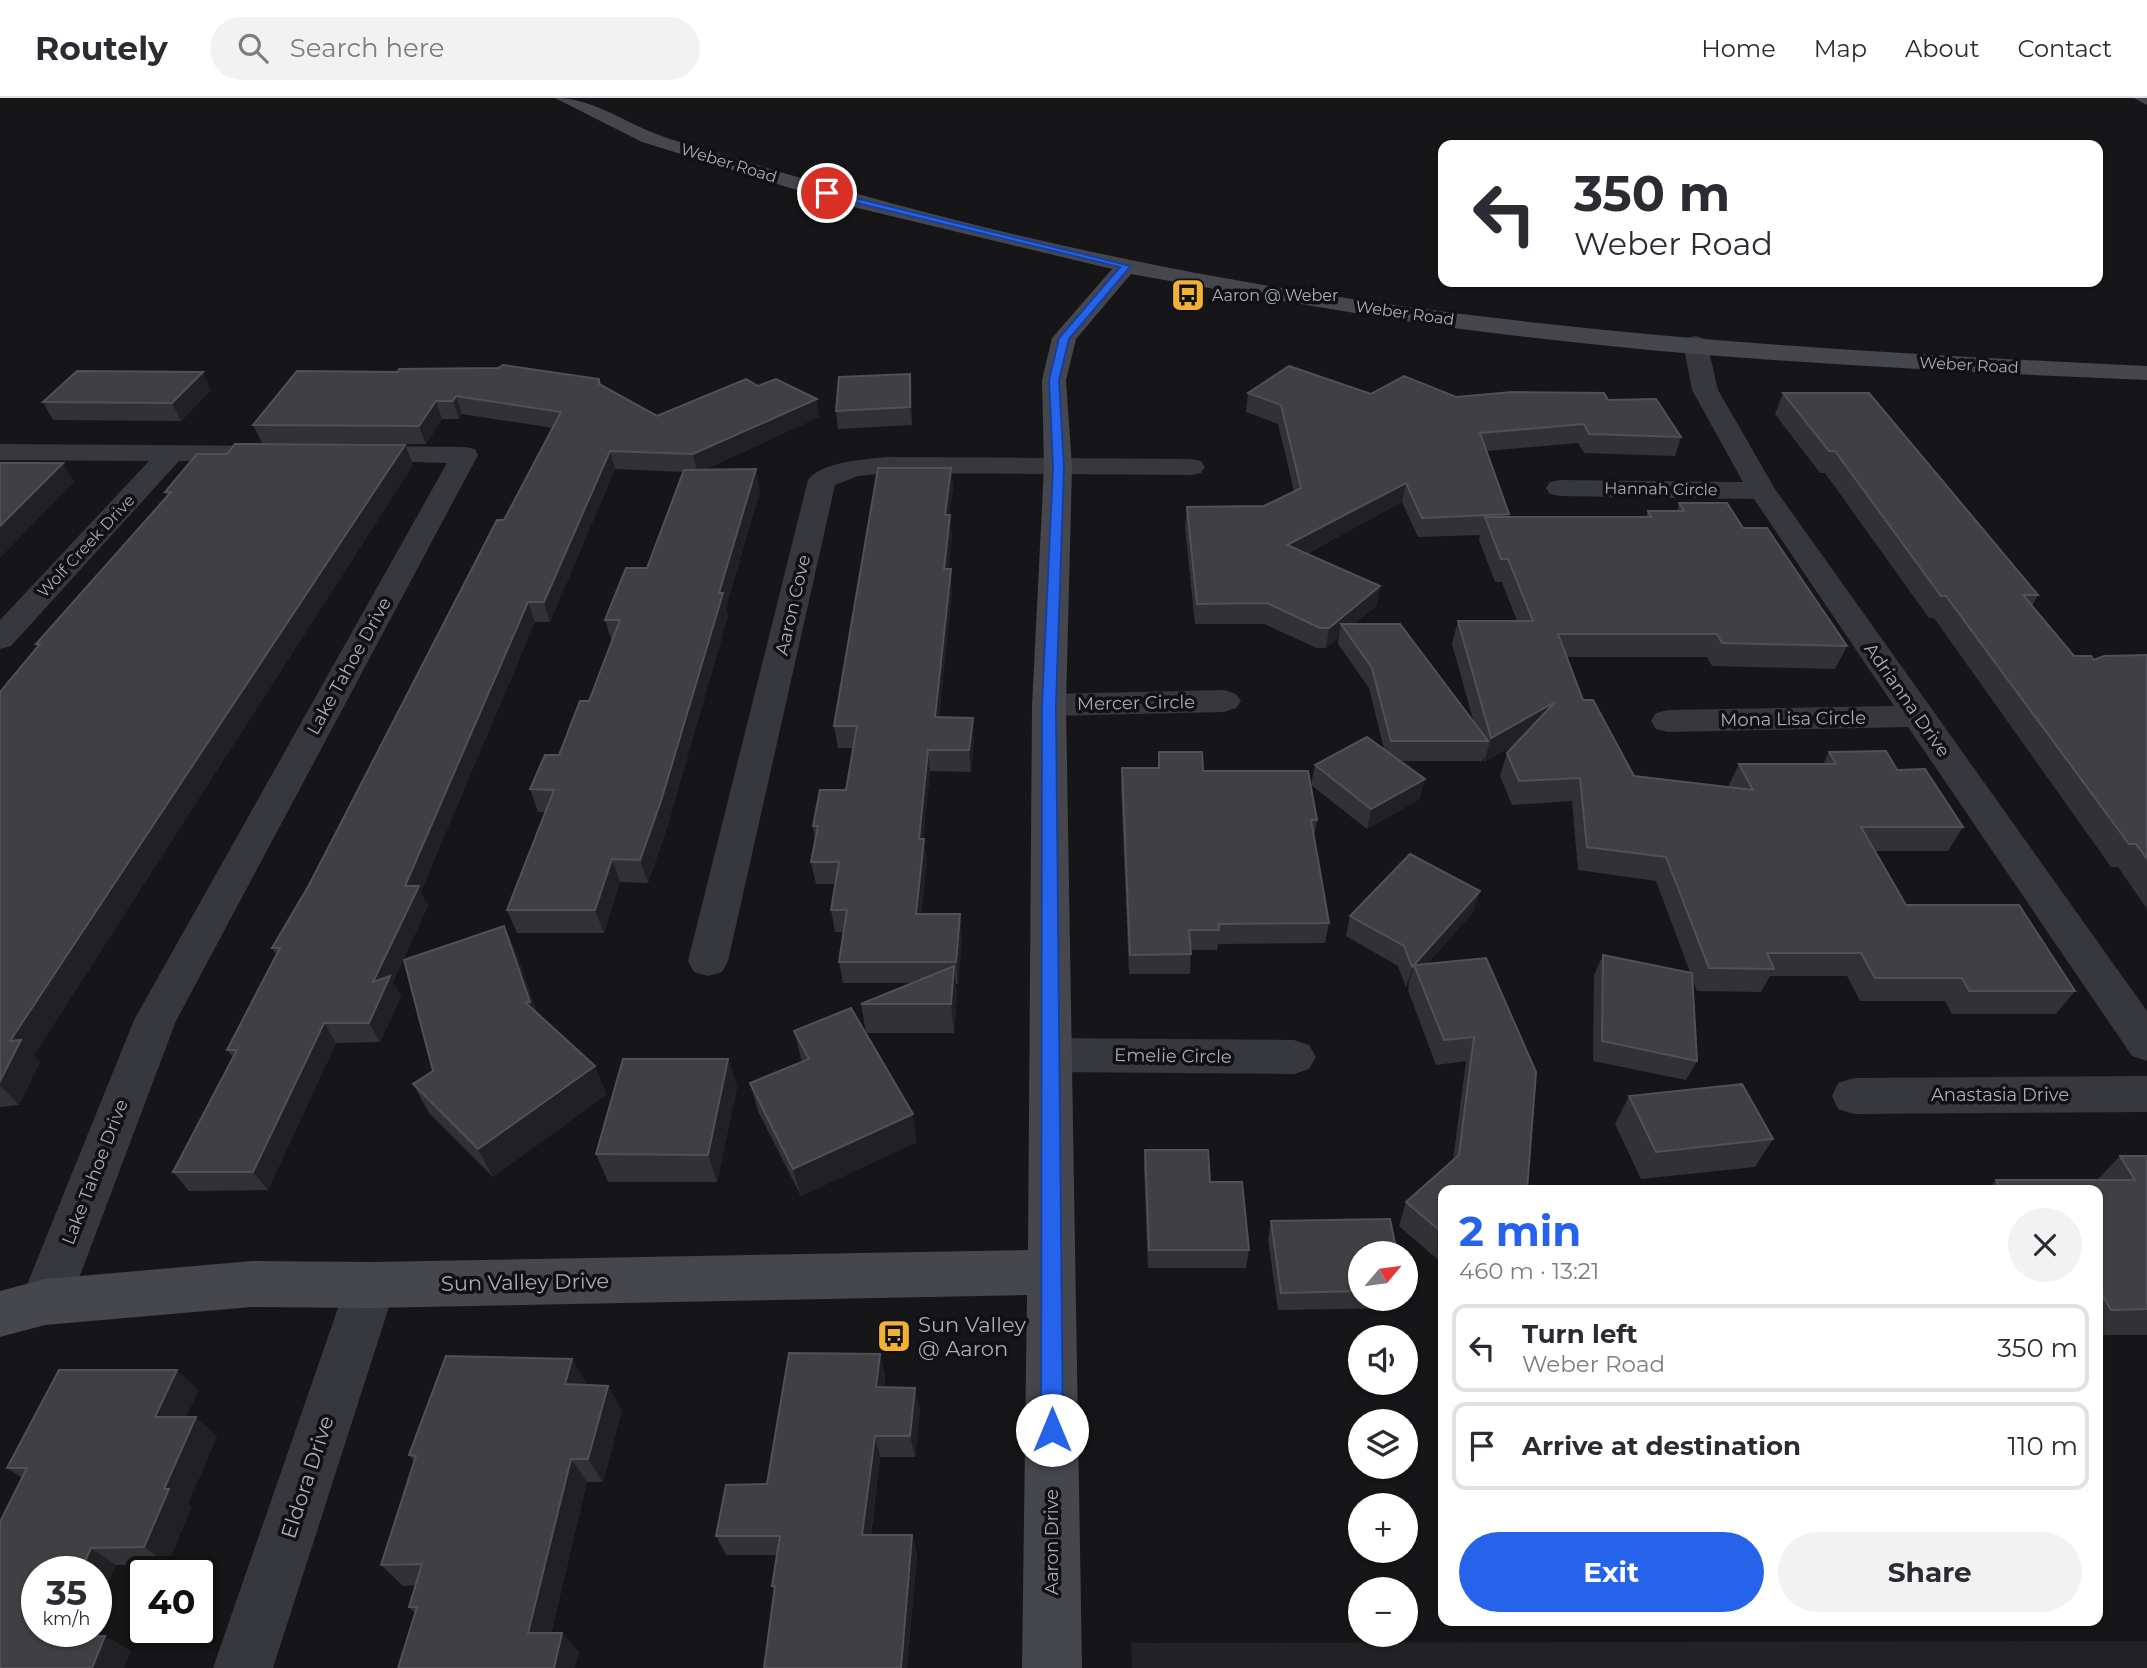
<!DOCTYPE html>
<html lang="en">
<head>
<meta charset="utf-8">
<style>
	:root { --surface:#fff; --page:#f2f2f3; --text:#2b2b33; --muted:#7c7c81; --line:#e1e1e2; --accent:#2563eb }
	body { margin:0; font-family:Montserrat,sans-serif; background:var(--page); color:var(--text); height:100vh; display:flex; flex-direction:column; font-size:26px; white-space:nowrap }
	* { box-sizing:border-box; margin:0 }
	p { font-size:23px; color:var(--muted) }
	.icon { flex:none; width:38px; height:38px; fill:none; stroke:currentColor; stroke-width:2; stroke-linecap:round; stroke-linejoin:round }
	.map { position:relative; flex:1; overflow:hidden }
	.panel { position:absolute; left:1438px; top:1087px; width:665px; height:441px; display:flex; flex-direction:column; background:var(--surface); border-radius:14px; box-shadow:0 2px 5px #0004 }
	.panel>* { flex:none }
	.hud { position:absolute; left:1438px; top:42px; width:665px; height:147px; border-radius:14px; box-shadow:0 2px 5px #0004; background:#fff; color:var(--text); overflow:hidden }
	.needle { width:46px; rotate:61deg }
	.buttons { position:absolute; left:1348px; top:1143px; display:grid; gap:14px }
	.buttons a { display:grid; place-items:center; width:70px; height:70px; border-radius:50%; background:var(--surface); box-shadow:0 2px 5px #0004; font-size:35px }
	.speed { position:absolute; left:21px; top:1458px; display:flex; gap:14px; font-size:35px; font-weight:700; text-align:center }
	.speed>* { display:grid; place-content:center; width:91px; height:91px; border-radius:50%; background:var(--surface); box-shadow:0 2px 5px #0004; line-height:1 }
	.speed small { font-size:18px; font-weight:400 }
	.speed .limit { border:4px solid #111; border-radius:10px; background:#fff; color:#111 }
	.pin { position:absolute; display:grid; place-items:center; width:60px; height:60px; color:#fff; margin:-30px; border:4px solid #fff; border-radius:50%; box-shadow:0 2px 7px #0007 }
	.me { position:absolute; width:77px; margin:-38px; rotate:0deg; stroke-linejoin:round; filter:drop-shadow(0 0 5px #0008) }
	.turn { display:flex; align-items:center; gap:24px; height:147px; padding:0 21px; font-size:32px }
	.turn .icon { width:91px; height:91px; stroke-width:2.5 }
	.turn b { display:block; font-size:49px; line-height:60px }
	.round { display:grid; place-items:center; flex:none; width:74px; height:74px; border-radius:37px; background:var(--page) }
	.head { display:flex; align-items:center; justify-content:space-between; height:119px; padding:0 21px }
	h1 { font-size:42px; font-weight:700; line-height:52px; color:var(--accent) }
	.cta { display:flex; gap:14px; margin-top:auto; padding:14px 21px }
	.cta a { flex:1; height:80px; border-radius:42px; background:var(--accent); color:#fff; font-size:28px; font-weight:700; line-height:80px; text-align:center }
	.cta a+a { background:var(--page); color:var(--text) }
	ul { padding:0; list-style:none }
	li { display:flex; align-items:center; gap:21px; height:88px; margin:0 14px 10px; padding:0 7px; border:4px solid var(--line); border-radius:14px }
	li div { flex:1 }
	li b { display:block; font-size:26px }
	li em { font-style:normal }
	header { display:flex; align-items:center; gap:42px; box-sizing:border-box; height:98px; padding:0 35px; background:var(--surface); border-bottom:2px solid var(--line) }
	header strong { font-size:33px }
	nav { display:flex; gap:38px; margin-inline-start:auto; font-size:24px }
	.search { width:490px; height:63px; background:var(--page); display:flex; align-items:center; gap:18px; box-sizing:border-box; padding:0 24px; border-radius:38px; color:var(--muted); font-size:26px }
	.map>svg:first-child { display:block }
	.built { fill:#222225 }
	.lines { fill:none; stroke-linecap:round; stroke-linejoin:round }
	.street { fill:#37383d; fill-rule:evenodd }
	.secondary { fill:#45474d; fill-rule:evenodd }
	.wall { fill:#323236; fill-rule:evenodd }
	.shaded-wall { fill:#212124 }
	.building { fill:#3f3f44; stroke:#4f5156; stroke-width:2 }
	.route { fill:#2563eb; stroke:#184099; stroke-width:2 }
	.labels { text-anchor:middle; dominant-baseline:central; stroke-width:7; stroke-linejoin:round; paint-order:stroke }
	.far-street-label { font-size:16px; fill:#a8adb8; stroke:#111113 }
	.far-poi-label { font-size:16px; fill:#a8adb8; stroke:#111113; text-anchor:start }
	.street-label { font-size:18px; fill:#a8adb8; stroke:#111113 }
	.near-street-label { font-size:21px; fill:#a8adb8; stroke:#111113 }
	.near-poi-label { font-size:21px; fill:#a8adb8; stroke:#111113; text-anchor:start }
</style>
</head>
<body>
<header>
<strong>Routely</strong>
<div class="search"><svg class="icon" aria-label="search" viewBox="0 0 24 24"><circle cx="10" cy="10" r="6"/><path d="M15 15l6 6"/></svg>Search here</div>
<nav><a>Home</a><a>Map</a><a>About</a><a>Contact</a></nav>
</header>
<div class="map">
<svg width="2147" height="1570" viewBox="0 0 2147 1570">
	<rect width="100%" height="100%" fill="#161618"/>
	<path class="built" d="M2147,1543V1570H1132L1131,1545Z"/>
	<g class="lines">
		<path class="street" d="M1695,238L1703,240L1707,245L1718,292L1775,391L2147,913V963L2132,958L1908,629L1668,634L1656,631L1651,623L1656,615L1668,612L1894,608L1754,401L1560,398L1550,396L1546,390L1550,384L1560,382L1743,384L1692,292L1683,245L1687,240Z
			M0,346L281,348L291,350L294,356L291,362L281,364L179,363L11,548L0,551V522L149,363L0,362Z
			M356,348L465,349L475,351L478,357L176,923L70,1204L63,1220L45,1227L27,1220L20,1204L134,922L447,365L346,362L343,356L346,350Z
			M887,359L1191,361L1201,363L1205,369L1201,375L1191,377L887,375L858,378L835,387L728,863L722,874L708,878L694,874L688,863L808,382C821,364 866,361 887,359Z
			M1224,592L1236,596L1241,603L1236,610L1224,614L1049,618L1037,615L1032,607L1037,599L1049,596Z
			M1052,940L1294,942L1309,947L1316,959L1309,971L1294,976L1052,974L1037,969L1030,957L1037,945Z
			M2147,978V1014L1854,1016L1838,1011L1832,998L1838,985L1854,980Z
			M371,1164L388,1171L396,1187L273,1570H213L346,1187L354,1171Z"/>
		<path class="secondary" d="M555,0C592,0 620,22 654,35C671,42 690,47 708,52C846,95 985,132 1126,161C1462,231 1805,252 2147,268V282C1937,273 1727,263 1518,238C1388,223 1260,199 1131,176L1076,241L1066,282L1072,369L1066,607L1082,1570H1022L1027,1197L371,1210L252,1209L45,1227L0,1239V1193L45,1181L252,1163L371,1164L1028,1152L1032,607L1044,369L1042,282L1052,240L1112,171L845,107L642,44Z
			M2134,0H2147V7Z"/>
	</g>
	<path class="wall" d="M398,274L599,281L601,286L657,318L819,319L703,372L760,393L726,509L728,518L668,726L648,785L620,784L604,835H517L507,812L545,714H538L530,691L559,657L589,603L612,544L605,522L647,470L683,374L615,371L550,524H535L421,793L428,808L393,884L401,898L380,944L336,945L268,1092L189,1093L173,1074L233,959L227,952L277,858L272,850L309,787L553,330L462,316L459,321H442L426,346L262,345L253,327Z
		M910,276L912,294V327L838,331L836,313Z
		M211,292L181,323L53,322L43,304Z
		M1248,295L1371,296L1456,299L1608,302L1681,339L1675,358L1584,355L1578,345L1486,353L1509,416L1508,419H1646L1648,413H1677L1679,405L1743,430L1847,548L1835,571L1712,568L1707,559H1567L1583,602L1634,678L1728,689L1739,666H1823L1829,654L1897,672L1963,729L1948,753H1874L1906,807L2075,893L2056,916H1952L1945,903H1860L1847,878H1770L1761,894L1697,893L1693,882L1697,963L1686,982L1593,963L1594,877L1603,857L1690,874L1656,783L1578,772L1572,703L1512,707L1500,678L1507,655L1516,646L1484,664L1483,660L1482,663H1400L1420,701L1367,731L1311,687L1315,667L1384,651L1369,590L1338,546L1339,539L1326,550H1317L1264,526H1195L1185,429L1187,409L1264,408L1294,393L1278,326L1246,314ZM1402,404L1418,439L1480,437L1479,442L1495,484H1502L1517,523H1458L1452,546L1474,625L1354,526L1376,508L1380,488L1306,456Z
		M1783,295L2038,497L2032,508L2074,558L2094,562L2147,557V811L2118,769H2111L1934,520H1929L1825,375H1820L1775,316Z
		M413,367L34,957L40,964L19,1007L0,1009V594L38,549L36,546L167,398L165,394Z
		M951,370L953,390L949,417L952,438L948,471L952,493L939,619L974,641L971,674L930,673L923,741L927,763L921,816L962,838L958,886H956L957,897L954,935H866L861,906L911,885H843L839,864L844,834H835L831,812L835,786H816L811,764L815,743L813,728L846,692L853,650H838L834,628Z
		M1159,654L1317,722L1314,739L1329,825L1325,845L1218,846L1217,852H1191L1190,876H1129L1121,690L1122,670H1158Z
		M1474,813L1427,866L1536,974L1444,1092V1167L1399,1128L1406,1104L1453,1062L1466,963L1436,967L1408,892L1409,885L1406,889L1398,868L1346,838L1350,818Z
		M504,828L517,857L537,915L607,996L493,1079L429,1015L413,986L433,973Z
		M794,933L917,1044L801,1098L758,1013L750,985L802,964Z
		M728,961L737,989L717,1084H608L596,1056Z
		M1629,998L1773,1041L1755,1069L1641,1081L1615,1026Z
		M1145,1052L1210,1084L1249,1152L1246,1170H1148L1144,1071Z
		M2120,1058H2147V1237H2098V1092H1988L1996,1082H2097Z
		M1271,1123L1360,1155V1200H1402L1398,1210L1278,1212L1268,1141Z
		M880,1256L885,1278L884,1289L920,1311L915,1359H880L871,1437H912L917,1456L907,1570H764L775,1494L772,1488L777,1457H726L716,1438L767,1386Z
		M572,1261L586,1287L622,1312L603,1384H587L551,1535H562L579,1554L415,1515L409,1509L415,1487L403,1488L381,1467L414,1363L409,1357Z
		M177,1272L198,1292L186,1319L217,1338L188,1406L191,1409L168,1466L116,1467L85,1538H105L131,1553L0,1570L22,1380L7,1370Z"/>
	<path class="shaded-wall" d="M203,274L211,292L181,323L172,305Z
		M910,276L912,294V327L910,309Z
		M456,298L462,316L459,321L453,303Z
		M817,301L819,319L697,374L693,356Z
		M436,303L442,321L426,346L419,328Z
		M405,347L413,367L34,957L40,964L19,1007L0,987L10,943Z
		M610,353L615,371L550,524L544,504Z
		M63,365L74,384L0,460V428Z
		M951,370L953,390L947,438L945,417Z
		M756,371L760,393L726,509L728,518L668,726L648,785L640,762Z
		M1406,385L1402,404L1284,467L1287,447Z
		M950,417L952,438L946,492L944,471Z
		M951,471L952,493L937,641L935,619Z
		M1380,488L1376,508L1346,533L1341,526L1339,539L1326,550L1329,530Z
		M528,504L535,524L421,793L428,808L393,884L401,898L380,944L369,925L373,884L405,788Z
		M1555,604L1548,627L1484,664L1491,640Z
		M973,620L974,641L971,674L969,652Z
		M928,652L930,673L921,763L919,741Z
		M1425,681L1420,701L1367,731L1371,711Z
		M924,741L927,763L919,838L916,816Z
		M612,761L620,784L604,835L595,812Z
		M1480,793L1474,813L1418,876L1414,867L1409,885L1406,889L1412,869Z
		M960,816L962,838L958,886L956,864Z
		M504,828L517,857L543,933L526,905Z
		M954,868L957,897L954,935L951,906Z
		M324,925L336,945L268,1092L253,1074Z
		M728,961L737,989L717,1084L708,1057Z
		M595,968L607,996L493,1079L478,1051Z
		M913,1016L917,1044L801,1098L793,1071Z
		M880,1256L885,1278L881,1310L876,1289Z
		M572,1261L587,1286L580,1311L565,1286Z
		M177,1272L198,1292L177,1338L155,1319Z
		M608,1288L622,1312L603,1384L588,1361Z
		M915,1290L920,1311L915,1359L910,1338Z
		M196,1319L217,1338L188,1406L191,1409L168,1466L144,1449L164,1391Z
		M875,1338L880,1359L868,1456L862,1437Z
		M571,1361L587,1384L546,1554L528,1535Z
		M912,1437L917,1456L907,1570H901Z
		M91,1450L116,1467L96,1513V1474H80Z
		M54,1533H88L78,1555L51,1539Z
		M562,1535L579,1554L575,1570H554Z
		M105,1538L131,1553L124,1570H92Z"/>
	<path class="building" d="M503,267L599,281V286L657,318L746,281L758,288L776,281L817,301L693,356L610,353L544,504H528L405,788H419L373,884L390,878L369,925H324L253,1074H173L237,952H227L280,850H272L309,787L497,422H504L561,314L456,298L453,303H436L419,328L253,327L297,273L398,274L399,271L498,270Z
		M1289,268L1371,296L1404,278L1456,299L1512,294L1604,295L1608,302L1656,301L1681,339L1589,336L1584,326L1480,335L1509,416L1422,420L1406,385L1287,447L1380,488L1329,530H1320L1267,505L1197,506L1187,409L1264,408L1301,390L1281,307L1248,295Z
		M77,273L203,274L172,305L43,304Z
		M910,276V309L836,313L839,279Z
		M1783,295H1869L2038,497H2023L2074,558H2091L2094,562L2104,558L2147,557V761L2136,746H2129L1946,498H1941L1835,353H1829Z
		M235,346L405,347L10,943L21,942L0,983V594L40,546H36L171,394H165L197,356H227Z
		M0,365H63L0,428Z
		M878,370H951L945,417H950L944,471H951L935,619L973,620L969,652H928L919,741H924L916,816H960L956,864H839L847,812H831L839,764H811L818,728H813L820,692H846L857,628H834Z
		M756,371L719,495H723L661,703L640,762L612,761L595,812H507L554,692L530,691L545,657H559L580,603H589L620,522H605L626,470H647L684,372Z
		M1679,405H1727L1743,430H1767L1847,548L1722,545L1717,536H1558L1583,602H1593L1634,678L1753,692L1739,666H1836L1829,654L1886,653L1897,672L1925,671L1963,729H1861L1906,807H2019L2075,893H1969L1962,880H1875L1861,855H1767L1774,871L1709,870L1666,759L1587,749L1580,680L1519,683L1507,655L1555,604L1491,640L1458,523H1533L1508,461H1501L1485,419H1651L1648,413H1684Z
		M1341,526H1400L1488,643H1391L1372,570Z
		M1367,639L1425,681L1371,711L1315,667Z
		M1159,654H1202L1203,673H1308L1317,722H1311L1329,825L1219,826V832H1189L1191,856L1130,857L1122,670H1159Z
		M1410,756L1480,793L1412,869L1404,848L1350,818Z
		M504,828L530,904L526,905L595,968L478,1051L413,986L433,973L404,862Z
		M1603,857L1692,875L1697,963L1602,943Z
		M1486,860L1536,974L1527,1092H1444V1136L1406,1104L1459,1057L1474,939L1444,942L1414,867Z
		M954,868L951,906H861Z
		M851,910L913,1016L793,1071L750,985L809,961L794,933Z
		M623,961H728L708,1057L596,1056Z
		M1742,986L1773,1041L1656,1054L1629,998Z
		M1145,1052H1208L1210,1084H1242L1249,1152H1149Z
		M2120,1058H2147V1211L2111,1212L2098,1190V1092H2001L1996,1082H2135Z
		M1390,1121L1397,1155H1360V1193L1281,1195L1271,1123Z
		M789,1255L880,1256L876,1289L915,1290L910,1338H875L862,1437H912L901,1570H764L775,1488H772L780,1438H716L726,1387L767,1386Z
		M446,1258L572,1261L565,1286L608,1288L588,1361H571L528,1535H562L554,1570H398L417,1509H409L422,1466L381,1467L416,1358L409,1357Z
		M59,1272H177L155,1319H196L164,1391H169L144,1449L91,1450L80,1474H37V1533H54L51,1539L105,1538L92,1570H0V1424L27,1370H7Z"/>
	<path class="route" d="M827,93L1131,168L1069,241L1059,282L1064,369L1056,607L1063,1332L1060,1340L1052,1343L1044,1340L1041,1332L1042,607L1053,369L1049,282L1059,240L1120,169L824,97Z"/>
	<defs>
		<g id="bus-square" transform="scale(1.75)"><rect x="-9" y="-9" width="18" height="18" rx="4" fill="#f2b134" stroke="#111113"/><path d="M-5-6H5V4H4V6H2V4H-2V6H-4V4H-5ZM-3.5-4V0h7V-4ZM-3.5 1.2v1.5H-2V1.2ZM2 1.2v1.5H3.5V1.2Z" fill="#111"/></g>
	</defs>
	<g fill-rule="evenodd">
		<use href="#bus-square" x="1188" y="197"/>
		<use href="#bus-square" x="894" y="1238"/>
	</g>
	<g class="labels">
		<g class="far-street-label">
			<text transform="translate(729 65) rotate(17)">Weber Road</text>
			<text transform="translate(1405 215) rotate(8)">Weber Road</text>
			<text transform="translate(1969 267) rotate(3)">Weber Road</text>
			<text transform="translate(1661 391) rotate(1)">Hannah Circle</text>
			<text transform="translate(86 448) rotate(-47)">Wolf Creek Drive</text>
		</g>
		<g class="far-poi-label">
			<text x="1212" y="197">Aaron @ Weber</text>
		</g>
		<g class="street-label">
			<text transform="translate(793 507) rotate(-77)">Aaron Cove</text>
			<text transform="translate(349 568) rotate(-61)">Lake Tahoe Drive</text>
			<text transform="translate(1907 602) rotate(55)">Adrianna Drive</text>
			<text transform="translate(1136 605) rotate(-1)">Mercer Circle</text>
			<text transform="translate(1793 621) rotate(-1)">Mona Lisa Circle</text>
			<text transform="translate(1173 958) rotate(1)">Emelie Circle</text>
			<text x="2000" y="997">Anastasia Drive</text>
			<text transform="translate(95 1074) rotate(-69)">Lake Tahoe Drive</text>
			<text transform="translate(1052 1444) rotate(-90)">Aaron Drive</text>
		</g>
		<g class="near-street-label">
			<text transform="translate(525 1184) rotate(-1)">Sun Valley Drive</text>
			<text transform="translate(307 1379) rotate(-72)">Eldora Drive</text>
		</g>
		<g class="near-poi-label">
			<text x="918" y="1226">Sun Valley<tspan x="918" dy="24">@ Aaron</tspan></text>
		</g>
	</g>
</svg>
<div class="buttons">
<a><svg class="needle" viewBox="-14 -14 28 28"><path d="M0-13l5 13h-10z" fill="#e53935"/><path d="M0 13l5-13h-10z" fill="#7c7c81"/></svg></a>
<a><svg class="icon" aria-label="sound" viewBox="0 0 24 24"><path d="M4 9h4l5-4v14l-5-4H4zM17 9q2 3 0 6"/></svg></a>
<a><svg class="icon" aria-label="layers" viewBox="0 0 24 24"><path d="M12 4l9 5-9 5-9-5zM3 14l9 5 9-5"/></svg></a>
<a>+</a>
<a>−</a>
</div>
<div class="speed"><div>35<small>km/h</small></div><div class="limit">40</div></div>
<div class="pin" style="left:827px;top:95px;background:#d93025"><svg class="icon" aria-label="arrive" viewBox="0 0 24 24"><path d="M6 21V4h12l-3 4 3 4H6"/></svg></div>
<svg class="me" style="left:1052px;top:1332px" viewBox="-20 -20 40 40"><circle r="19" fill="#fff"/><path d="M0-13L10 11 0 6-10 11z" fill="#2563eb"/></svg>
<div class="hud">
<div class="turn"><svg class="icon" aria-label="left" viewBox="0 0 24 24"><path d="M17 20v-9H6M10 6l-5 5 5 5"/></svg><div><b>350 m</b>Weber Road</div></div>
</div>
<section class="panel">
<div class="head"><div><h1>2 min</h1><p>460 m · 13:21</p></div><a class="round"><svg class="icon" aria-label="close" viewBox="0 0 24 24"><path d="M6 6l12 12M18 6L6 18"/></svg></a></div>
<ul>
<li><svg class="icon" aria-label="left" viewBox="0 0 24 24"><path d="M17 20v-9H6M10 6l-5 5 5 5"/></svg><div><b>Turn left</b><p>Weber Road</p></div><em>350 m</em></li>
<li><svg class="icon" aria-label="arrive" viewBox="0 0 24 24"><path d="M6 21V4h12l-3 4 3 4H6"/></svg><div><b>Arrive at destination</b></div><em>110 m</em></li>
</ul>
<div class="cta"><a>Exit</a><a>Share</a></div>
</section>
</div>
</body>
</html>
